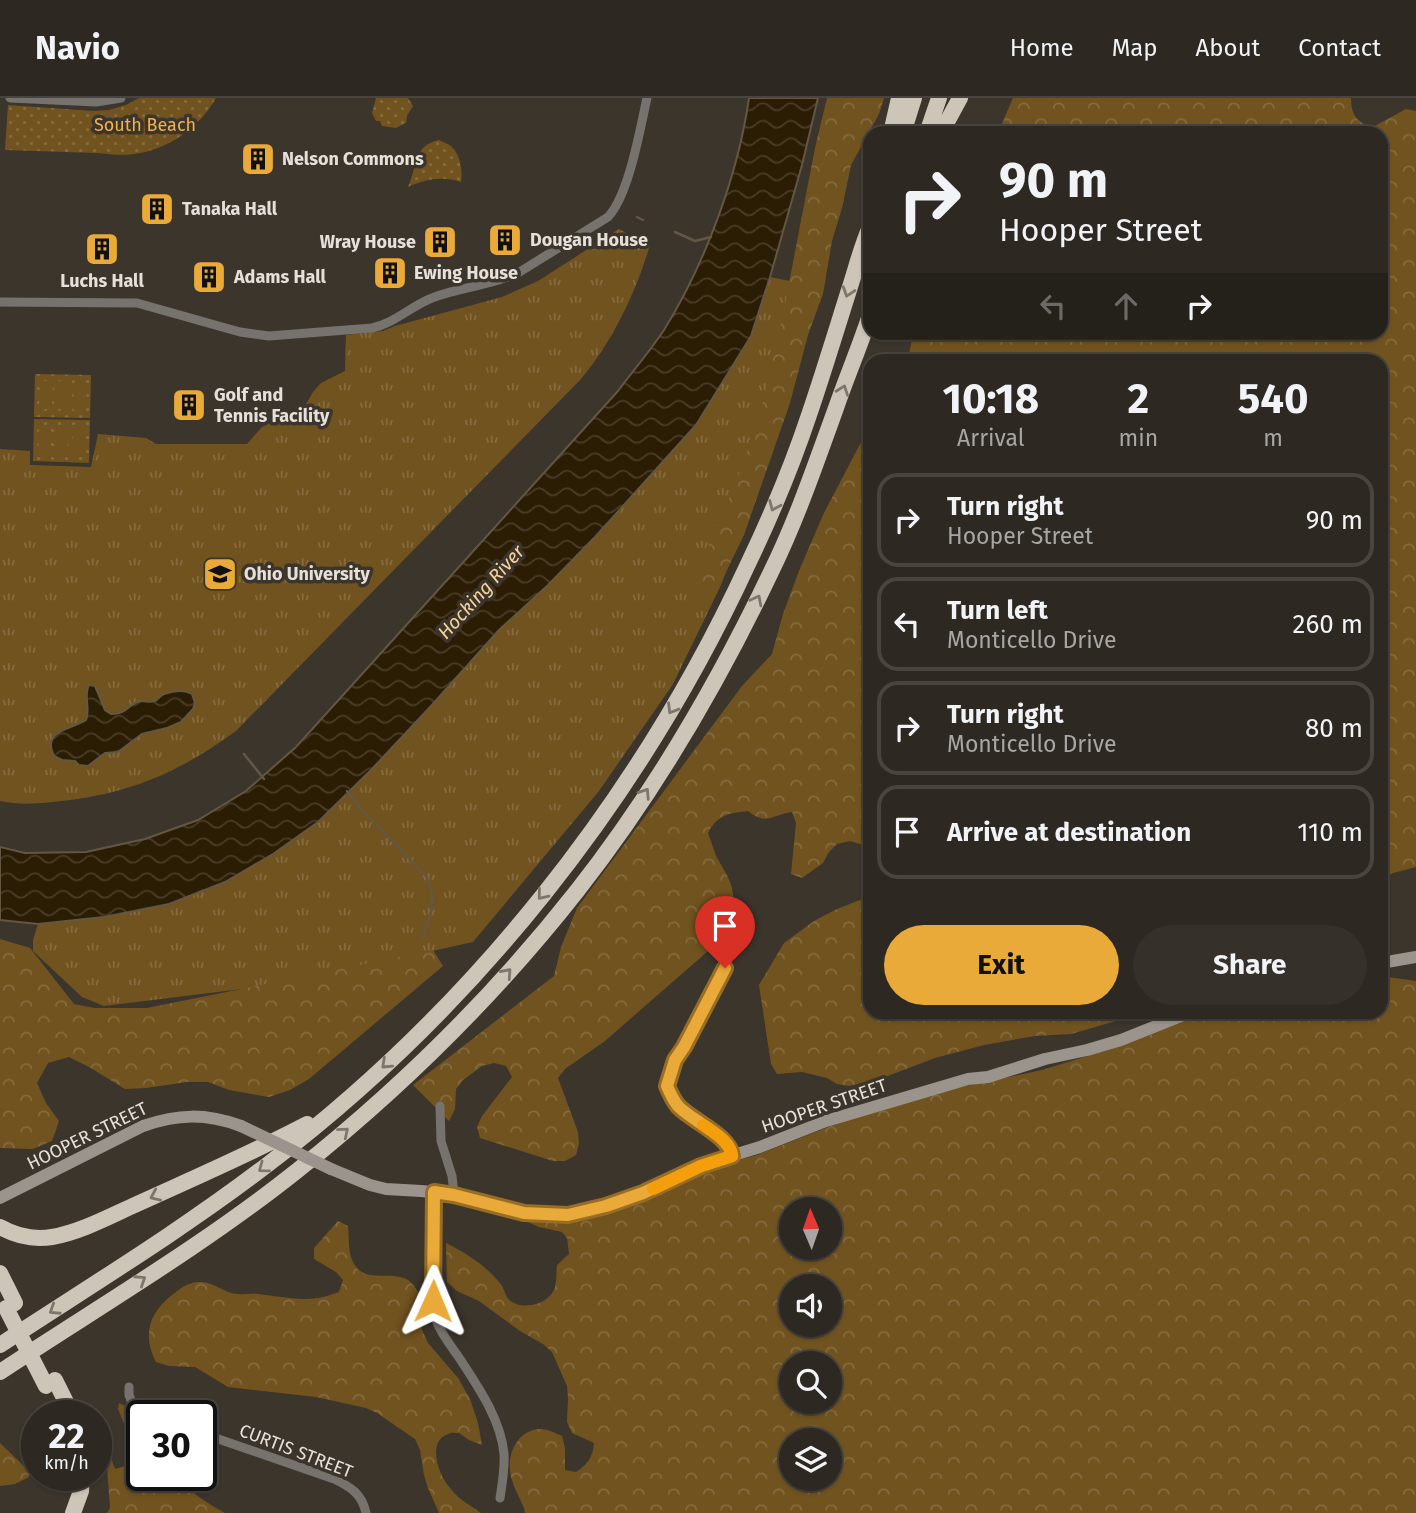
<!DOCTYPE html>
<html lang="en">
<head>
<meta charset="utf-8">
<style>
	:root { --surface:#2d2821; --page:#35302a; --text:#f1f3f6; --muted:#a7a6a5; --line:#48443f; --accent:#eaaa39 }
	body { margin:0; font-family:"Fira Sans",sans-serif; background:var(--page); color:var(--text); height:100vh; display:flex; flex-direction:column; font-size:26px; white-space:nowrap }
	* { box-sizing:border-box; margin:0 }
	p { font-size:23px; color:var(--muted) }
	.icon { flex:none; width:38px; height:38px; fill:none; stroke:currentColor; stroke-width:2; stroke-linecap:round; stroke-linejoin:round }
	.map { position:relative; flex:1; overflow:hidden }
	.side { position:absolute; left:863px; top:256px; width:525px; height:665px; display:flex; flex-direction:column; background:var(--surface); border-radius:21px; box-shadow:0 2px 5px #0004,0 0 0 2px var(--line) }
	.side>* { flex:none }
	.hud { position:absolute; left:863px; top:28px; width:525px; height:214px; border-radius:21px; box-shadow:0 2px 5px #0004,0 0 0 2px var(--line); background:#2d2821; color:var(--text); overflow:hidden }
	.needle { width:46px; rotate:358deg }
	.buttons { position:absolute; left:779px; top:1099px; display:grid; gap:14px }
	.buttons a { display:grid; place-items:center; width:63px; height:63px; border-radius:50%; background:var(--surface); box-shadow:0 2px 5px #0004,0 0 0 2px var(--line); font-size:35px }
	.speed { position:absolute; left:21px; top:1302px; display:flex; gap:14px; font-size:35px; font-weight:700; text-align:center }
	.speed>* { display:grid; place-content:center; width:91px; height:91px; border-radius:50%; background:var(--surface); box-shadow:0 2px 5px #0004,0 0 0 2px var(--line); line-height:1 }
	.speed small { font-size:18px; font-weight:400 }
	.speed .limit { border:4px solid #111; border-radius:10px; background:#fff; color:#111 }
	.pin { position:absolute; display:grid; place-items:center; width:60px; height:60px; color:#fff; margin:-72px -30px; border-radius:50% 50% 50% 0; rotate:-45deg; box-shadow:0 0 7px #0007 }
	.pin .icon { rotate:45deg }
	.me { position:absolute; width:77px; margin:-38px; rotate:1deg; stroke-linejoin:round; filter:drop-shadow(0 0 5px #0008) }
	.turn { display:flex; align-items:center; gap:24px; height:147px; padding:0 21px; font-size:32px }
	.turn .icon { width:91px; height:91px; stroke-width:2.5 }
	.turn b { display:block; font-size:49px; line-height:60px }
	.lanes { display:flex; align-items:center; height:66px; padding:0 21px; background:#0003; justify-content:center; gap:35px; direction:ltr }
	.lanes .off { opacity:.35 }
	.eta { display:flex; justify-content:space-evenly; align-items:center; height:119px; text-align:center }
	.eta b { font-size:42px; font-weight:700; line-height:49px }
	.action { display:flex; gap:14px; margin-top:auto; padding:14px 21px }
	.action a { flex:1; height:80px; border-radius:42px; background:var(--accent); color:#111; font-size:28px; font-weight:700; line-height:80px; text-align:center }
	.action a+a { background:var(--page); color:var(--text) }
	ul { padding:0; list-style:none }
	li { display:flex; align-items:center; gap:21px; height:94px; margin:0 14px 10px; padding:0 7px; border:4px solid var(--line); border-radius:21px }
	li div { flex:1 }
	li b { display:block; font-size:26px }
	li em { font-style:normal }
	header { display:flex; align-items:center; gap:42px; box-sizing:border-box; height:98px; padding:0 35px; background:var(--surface); border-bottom:2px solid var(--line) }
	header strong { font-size:33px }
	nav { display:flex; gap:38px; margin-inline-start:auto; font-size:24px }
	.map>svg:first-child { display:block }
	.grass { fill:url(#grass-tufts) }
	.forest { fill:url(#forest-crowns); fill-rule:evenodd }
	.park { fill:url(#park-dots) }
	.garden { fill:#71531f }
	.water { fill:url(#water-waves); stroke:#635744; stroke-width:2 }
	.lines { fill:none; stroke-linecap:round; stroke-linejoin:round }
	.stream { stroke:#635744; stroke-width:2.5 }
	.street { stroke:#76736e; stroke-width:9 }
	.secondary { stroke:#9a948d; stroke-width:12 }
	.highway { stroke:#cec5b9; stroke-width:16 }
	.secondary-bridge { stroke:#9a948d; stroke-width:12 }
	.highway-bridge { stroke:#cec5b9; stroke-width:16 }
	.oneway { stroke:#7e766b }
	.route-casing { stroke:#986e25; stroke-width:18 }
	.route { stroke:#eaaa39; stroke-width:12 }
	.slow { stroke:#f59e0b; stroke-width:12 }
	.labels { text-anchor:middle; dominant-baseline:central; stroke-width:7; stroke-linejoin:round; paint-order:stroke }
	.park-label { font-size:18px; fill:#f1b246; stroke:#3c352c }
	.poi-label { font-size:18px; font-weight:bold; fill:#e5e1da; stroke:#3c352c; text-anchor:start }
	.street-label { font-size:18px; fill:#e5e1da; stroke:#3c352c }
	.water-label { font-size:19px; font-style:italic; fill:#f9d299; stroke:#3c352c }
</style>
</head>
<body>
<header>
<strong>Navio</strong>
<nav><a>Home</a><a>Map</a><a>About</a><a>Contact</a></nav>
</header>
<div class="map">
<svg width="1416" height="1415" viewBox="0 0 1416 1415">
	<defs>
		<pattern id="grass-tufts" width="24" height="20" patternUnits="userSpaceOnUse" patternTransform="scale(1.75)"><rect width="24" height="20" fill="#71531f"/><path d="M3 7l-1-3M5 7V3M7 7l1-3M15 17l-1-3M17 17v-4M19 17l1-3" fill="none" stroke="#856b3f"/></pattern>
		<pattern id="forest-crowns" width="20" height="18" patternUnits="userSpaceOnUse" patternTransform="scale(1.75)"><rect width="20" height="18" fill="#71531f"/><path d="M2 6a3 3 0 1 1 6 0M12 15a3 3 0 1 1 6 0" fill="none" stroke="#856b3f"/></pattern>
		<pattern id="park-dots" width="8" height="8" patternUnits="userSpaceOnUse" patternTransform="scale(1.75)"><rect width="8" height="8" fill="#71531f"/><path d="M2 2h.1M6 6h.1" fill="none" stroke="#856b3f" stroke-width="1.8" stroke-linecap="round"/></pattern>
		<pattern id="water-waves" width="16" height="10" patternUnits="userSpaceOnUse" patternTransform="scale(1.75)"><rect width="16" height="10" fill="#2b1c04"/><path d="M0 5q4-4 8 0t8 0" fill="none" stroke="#4a3d28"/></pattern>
	</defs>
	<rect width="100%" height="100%" fill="#3c352c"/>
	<path class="grass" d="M619,131L650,147C635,196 614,241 581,281L236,633C182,672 137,693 70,702C46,705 23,708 0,703V351L30,353V367L91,369L98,336L146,340L156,346H247L262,329L305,308L313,294L321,285L345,273L346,237L383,233L395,228L502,199L538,183Z
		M770,179L790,183L766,369L721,487L673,586L599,693L473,844L282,886L104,908L82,899L33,853V842L38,826L104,819L169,806L225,784L273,756L318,724L431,608L499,532L548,487L595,439L696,327L751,238Z"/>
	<path class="forest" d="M827,0H884L879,16L851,67L842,110L832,143L823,196L808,237L790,305L744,437L710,507L701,503L694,489L696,478L741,372L759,320L784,211L815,50Z
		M1013,0H1351C1351,17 1357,25 1373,29L1406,11L1416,13V769L1393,775L1381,782V262H908L913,235L1381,234V35H998Z
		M870,327V732L863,747L850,743L837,746L829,754L823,765L802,780L791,776L796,725L792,714C771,717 767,728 748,713C729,715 717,717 708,735L716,758L728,779L732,790L734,802L733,814L726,835L708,853L605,943L565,971L558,980L578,1034L579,1046L576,1057L565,1063H553L480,1040L477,1029L482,1018L512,979L506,968L494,965L482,968L463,982L456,991L455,1011L449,1023L413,987L554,878L561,849L577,810L742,588L772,556L783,516L799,473L823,417Z
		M870,798V914H1147L1071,936L1035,938L984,947L935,960L885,979L849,988L837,986L827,980L802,974L777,976L771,966L759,887L784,845L814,823L837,811Z
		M0,841L30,850L74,906L94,910H147L433,852L443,868L309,981L290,992L269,999L229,992L208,984H187L146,990L125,991L89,969L69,959L48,965L37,985L46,1005L59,1023L52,1043L33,1051L0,1050Z
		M1381,878L1416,883V1415H525L524,1410C519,1398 511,1385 510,1372C508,1353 519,1332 540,1331C548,1331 555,1335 562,1338L565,1350V1372L576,1374C588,1366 593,1359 594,1345L572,1335L567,1324L568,1301L567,1288L552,1254L543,1246L520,1233L479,1203L457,1193L447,1184L446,1145C466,1155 485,1167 499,1184C506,1191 504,1201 514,1205C528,1212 551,1204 555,1189C557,1182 556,1174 557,1167L569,1156L567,1140L562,1134L539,1129L530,1125L521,1119L566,1125L654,1100L705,1071L757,1057L864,1015L952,991L1042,972L1110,951L1203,914H1331L1341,916L1343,914H1381ZM791,1111H830V1150H791ZM791,1188H830V1227H791ZM791,1265H830V1304H791ZM791,1342H830V1381H791Z
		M338,1123L348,1128C349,1138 348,1152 352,1162C363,1188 390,1171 408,1182C414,1186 418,1194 422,1200L416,1211L418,1223L428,1245L458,1280L470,1301L478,1325L482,1347L469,1342L459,1335C456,1335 452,1334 448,1336C426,1344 439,1378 450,1390C458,1401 470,1407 481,1415H439L428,1390L424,1377L420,1352L415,1341L377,1315L366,1310L316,1299L228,1289L195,1269L169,1268L156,1264C142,1237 149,1215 172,1197C181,1190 189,1183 201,1184C214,1184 224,1195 237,1196C244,1197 251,1195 258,1196C278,1198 298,1203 318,1200C325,1199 332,1196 339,1194L343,1182L336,1174L314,1161V1150Z
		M119,1305L145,1318H142V1377H176C189,1394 207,1405 225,1415H107L110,1410L107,1368L96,1334V1328L101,1333L115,1371L125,1368C135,1347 126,1331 118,1311Z
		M0,1345L30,1374L29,1379L15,1386L0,1388Z"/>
	<path class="park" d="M139,0H216C200,29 168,52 134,56C122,58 109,56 97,55C66,54 35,53 5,52L8,7L94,13L109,12L126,7Z
		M376,0H408L413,8L407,18L406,25L396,30L382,28L380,23H376L372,15Z
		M439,42C441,43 450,47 451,48C460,56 463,72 461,84C442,78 426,81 408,89C418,68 412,48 439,42Z
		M35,276L91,277L90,320L34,319Z
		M34,321L90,322L89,365L33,363Z"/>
	<path class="garden" d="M40,283H53L52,311H39Z
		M57,283L70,284L69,312L56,311Z
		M74,284L87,285L86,313L73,312Z
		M39,328H51L50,356H38Z
		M56,329H68L67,357H54Z
		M73,329L86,330L85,358L72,357Z"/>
	<path class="water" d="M749,0H818L802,67L770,179L751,238L696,327L595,439L548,487L499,532L431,608L371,672L318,724L273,756L225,784L169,806L104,819L38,826L0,822V749L25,755L86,754L145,741L198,722L246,693L296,649L618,293C633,273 650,253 664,232C705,166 738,77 749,0Z
		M89,587L95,588L105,612L111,616C127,616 126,609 137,604C143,602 149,605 155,603C158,601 161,597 164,596C173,593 184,591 192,596L195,605L193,611L181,624L167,630L142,636L118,654L105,655L88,668L79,667L75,663L62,662L54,658C41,632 71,632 86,622C91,611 83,598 89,587Z"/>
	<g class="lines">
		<path class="stream" d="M637,119L643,122
			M675,134L695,143L711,139
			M244,656L264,681
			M347,693L362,712L426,778L432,794V810L425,831L424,837L422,841"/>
		<path class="street" d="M10,0L96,4L121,0
			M0,204L137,205L240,234L269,238L372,230C395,225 411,208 432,200C459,189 490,188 518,175L608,119C629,97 640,31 647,0
			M725,870L684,949L675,963L667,988C670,995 673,1002 679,1008C692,1023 730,1038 732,1058
			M440,1008L441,1043L452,1078L454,1096
			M434,1094L432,1210C436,1228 448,1244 458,1258C477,1287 501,1321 504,1356C505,1371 502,1386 500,1400
			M129,1289V1297L133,1307L155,1318
			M201,1335L334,1381C351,1389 362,1396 366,1415"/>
		<path class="secondary" d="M1381,865L1416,859
			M331,1071L370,1087L386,1091L421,1093L454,1096L524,1115L558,1117L579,1116L606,1108L643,1095L701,1067L760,1049L826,1023L968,981L988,979L1045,961L1087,952L1121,942L1191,914
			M0,1100L143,1028C178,1016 205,1015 241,1028"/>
		<path class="highway" d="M891,35L899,0
			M903,35L914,0
			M927,35L939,0
			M941,35L960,0
			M0,1129C16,1138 34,1142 52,1139C81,1134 110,1118 137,1106C194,1080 252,1055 307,1026
			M0,1175L15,1205
			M0,1247C90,1188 182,1132 267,1067C473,911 640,700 748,466C771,418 792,368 809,317C823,276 836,233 849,192C856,171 861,149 870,129
			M0,1274C100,1208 204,1147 298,1072C401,990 496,896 577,793C654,695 718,585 771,474C797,421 816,365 836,310C847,278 860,248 870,217
			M55,1282L73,1318
			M73,1415L81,1393L82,1377"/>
		<path class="secondary-bridge" d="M241,1028L331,1071"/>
		<path class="highway-bridge" d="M6,1210L46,1288"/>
	</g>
	<defs><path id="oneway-chevron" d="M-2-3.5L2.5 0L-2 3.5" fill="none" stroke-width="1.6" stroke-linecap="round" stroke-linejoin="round" transform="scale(1.75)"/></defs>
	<g class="oneway">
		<use href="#oneway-chevron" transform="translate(848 194) rotate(108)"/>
		<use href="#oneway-chevron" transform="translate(843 292) rotate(-70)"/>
		<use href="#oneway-chevron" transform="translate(774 408) rotate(113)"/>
		<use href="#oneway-chevron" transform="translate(757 502) rotate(-63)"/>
		<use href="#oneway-chevron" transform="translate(672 611) rotate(121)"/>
		<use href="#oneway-chevron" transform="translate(645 695) rotate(-57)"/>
		<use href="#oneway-chevron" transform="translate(542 797) rotate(129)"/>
		<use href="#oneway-chevron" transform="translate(507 875) rotate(-48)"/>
		<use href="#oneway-chevron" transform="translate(386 966) rotate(137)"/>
		<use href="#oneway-chevron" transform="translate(344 1034) rotate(-40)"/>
		<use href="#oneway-chevron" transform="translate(263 1070) rotate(143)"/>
		<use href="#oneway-chevron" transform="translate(155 1098) rotate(156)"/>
		<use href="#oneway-chevron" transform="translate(141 1182) rotate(-33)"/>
		<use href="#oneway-chevron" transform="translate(54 1212) rotate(147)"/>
	</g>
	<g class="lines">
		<g class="route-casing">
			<path id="route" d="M433,1203L434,1094L454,1097L524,1115L568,1117L606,1108L643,1095L701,1068L732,1058C730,1038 692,1023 678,1008C673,1002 670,995 667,988L675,962L684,949L725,870"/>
		</g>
		<use href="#route" class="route"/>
		<path class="slow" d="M653,1091L701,1068L732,1058C731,1043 714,1035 703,1027"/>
	</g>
	<defs>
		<g id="building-square" transform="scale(1.75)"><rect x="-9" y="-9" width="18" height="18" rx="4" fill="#eaaa39" stroke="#3c352c"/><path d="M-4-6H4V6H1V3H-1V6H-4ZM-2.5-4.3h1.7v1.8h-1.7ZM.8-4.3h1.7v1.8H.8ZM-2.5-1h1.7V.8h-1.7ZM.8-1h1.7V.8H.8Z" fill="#111"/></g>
		<g id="university-square" transform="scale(1.75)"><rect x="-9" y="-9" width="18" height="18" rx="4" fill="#eaaa39" stroke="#3c352c"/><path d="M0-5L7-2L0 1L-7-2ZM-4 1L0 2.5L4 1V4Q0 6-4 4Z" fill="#111"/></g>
	</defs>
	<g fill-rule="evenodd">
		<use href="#building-square" x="258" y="61"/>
		<use href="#building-square" x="157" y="111"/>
		<use href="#building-square" x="505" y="142"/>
		<use href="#building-square" x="440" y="144"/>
		<use href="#building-square" x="102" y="151"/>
		<use href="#building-square" x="390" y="175"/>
		<use href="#building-square" x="209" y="179"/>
		<use href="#building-square" x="189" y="307"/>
		<use href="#university-square" x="220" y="476"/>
	</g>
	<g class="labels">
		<g class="park-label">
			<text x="145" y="27">South Beach</text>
		</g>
		<g class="poi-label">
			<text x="282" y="61">Nelson Commons</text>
			<text x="182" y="111">Tanaka Hall</text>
			<text x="530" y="142">Dougan House</text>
			<text x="416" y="144" text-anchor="end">Wray House</text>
			<text x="414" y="175">Ewing House</text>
			<text x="234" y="179">Adams Hall</text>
			<text x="102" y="183" text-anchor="middle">Luchs Hall</text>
			<text x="214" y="297">Golf and<tspan x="214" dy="21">Tennis Facility</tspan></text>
			<text x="244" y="476">Ohio University</text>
		</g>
		<g class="street-label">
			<text transform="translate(824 1008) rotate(-19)">HOOPER STREET</text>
			<text transform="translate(87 1038) rotate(-26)">HOOPER STREET</text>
			<text transform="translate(296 1353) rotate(21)">CURTIS STREET</text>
		</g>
		<g class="water-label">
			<text transform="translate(481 494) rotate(-48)">Hocking River</text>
		</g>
	</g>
</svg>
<div class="buttons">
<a><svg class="needle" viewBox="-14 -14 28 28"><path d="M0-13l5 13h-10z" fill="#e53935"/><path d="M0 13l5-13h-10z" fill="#a7a6a5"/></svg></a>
<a><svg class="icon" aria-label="sound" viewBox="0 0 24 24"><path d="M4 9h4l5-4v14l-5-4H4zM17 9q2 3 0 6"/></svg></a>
<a><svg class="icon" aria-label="search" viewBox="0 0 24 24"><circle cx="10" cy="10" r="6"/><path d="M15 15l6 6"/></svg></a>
<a><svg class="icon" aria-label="layers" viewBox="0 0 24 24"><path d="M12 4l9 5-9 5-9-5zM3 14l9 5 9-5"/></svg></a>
</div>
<div class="speed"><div>22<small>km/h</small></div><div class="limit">30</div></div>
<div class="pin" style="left:725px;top:870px;background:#d93025"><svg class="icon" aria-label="arrive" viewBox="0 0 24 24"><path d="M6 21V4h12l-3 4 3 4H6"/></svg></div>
<svg class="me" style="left:433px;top:1203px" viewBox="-20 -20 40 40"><path d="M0-17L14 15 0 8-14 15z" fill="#eaaa39" stroke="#fff" stroke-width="4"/></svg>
<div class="hud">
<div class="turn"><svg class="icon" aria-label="right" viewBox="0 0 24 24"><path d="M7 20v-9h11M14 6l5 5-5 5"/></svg><div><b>90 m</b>Hooper Street</div></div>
<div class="lanes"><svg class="icon off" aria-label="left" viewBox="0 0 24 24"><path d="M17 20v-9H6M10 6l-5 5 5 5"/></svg><svg class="icon off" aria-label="ahead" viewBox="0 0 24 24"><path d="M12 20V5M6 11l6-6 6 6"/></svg><svg class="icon" aria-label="right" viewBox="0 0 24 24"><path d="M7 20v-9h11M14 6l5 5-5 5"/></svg></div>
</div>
<section class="side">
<div class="eta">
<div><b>10:18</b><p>Arrival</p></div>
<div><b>2</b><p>min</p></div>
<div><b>540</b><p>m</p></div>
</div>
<ul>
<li><svg class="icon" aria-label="right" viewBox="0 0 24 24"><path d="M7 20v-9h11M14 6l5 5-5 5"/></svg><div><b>Turn right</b><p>Hooper Street</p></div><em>90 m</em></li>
<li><svg class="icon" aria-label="left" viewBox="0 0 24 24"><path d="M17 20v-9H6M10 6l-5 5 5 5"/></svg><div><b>Turn left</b><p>Monticello Drive</p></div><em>260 m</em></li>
<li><svg class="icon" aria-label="right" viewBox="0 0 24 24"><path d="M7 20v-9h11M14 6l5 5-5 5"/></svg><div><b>Turn right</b><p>Monticello Drive</p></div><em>80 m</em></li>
<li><svg class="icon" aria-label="arrive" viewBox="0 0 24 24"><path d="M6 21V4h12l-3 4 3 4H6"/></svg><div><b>Arrive at destination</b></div><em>110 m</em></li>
</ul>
<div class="action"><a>Exit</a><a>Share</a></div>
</section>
</div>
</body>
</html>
